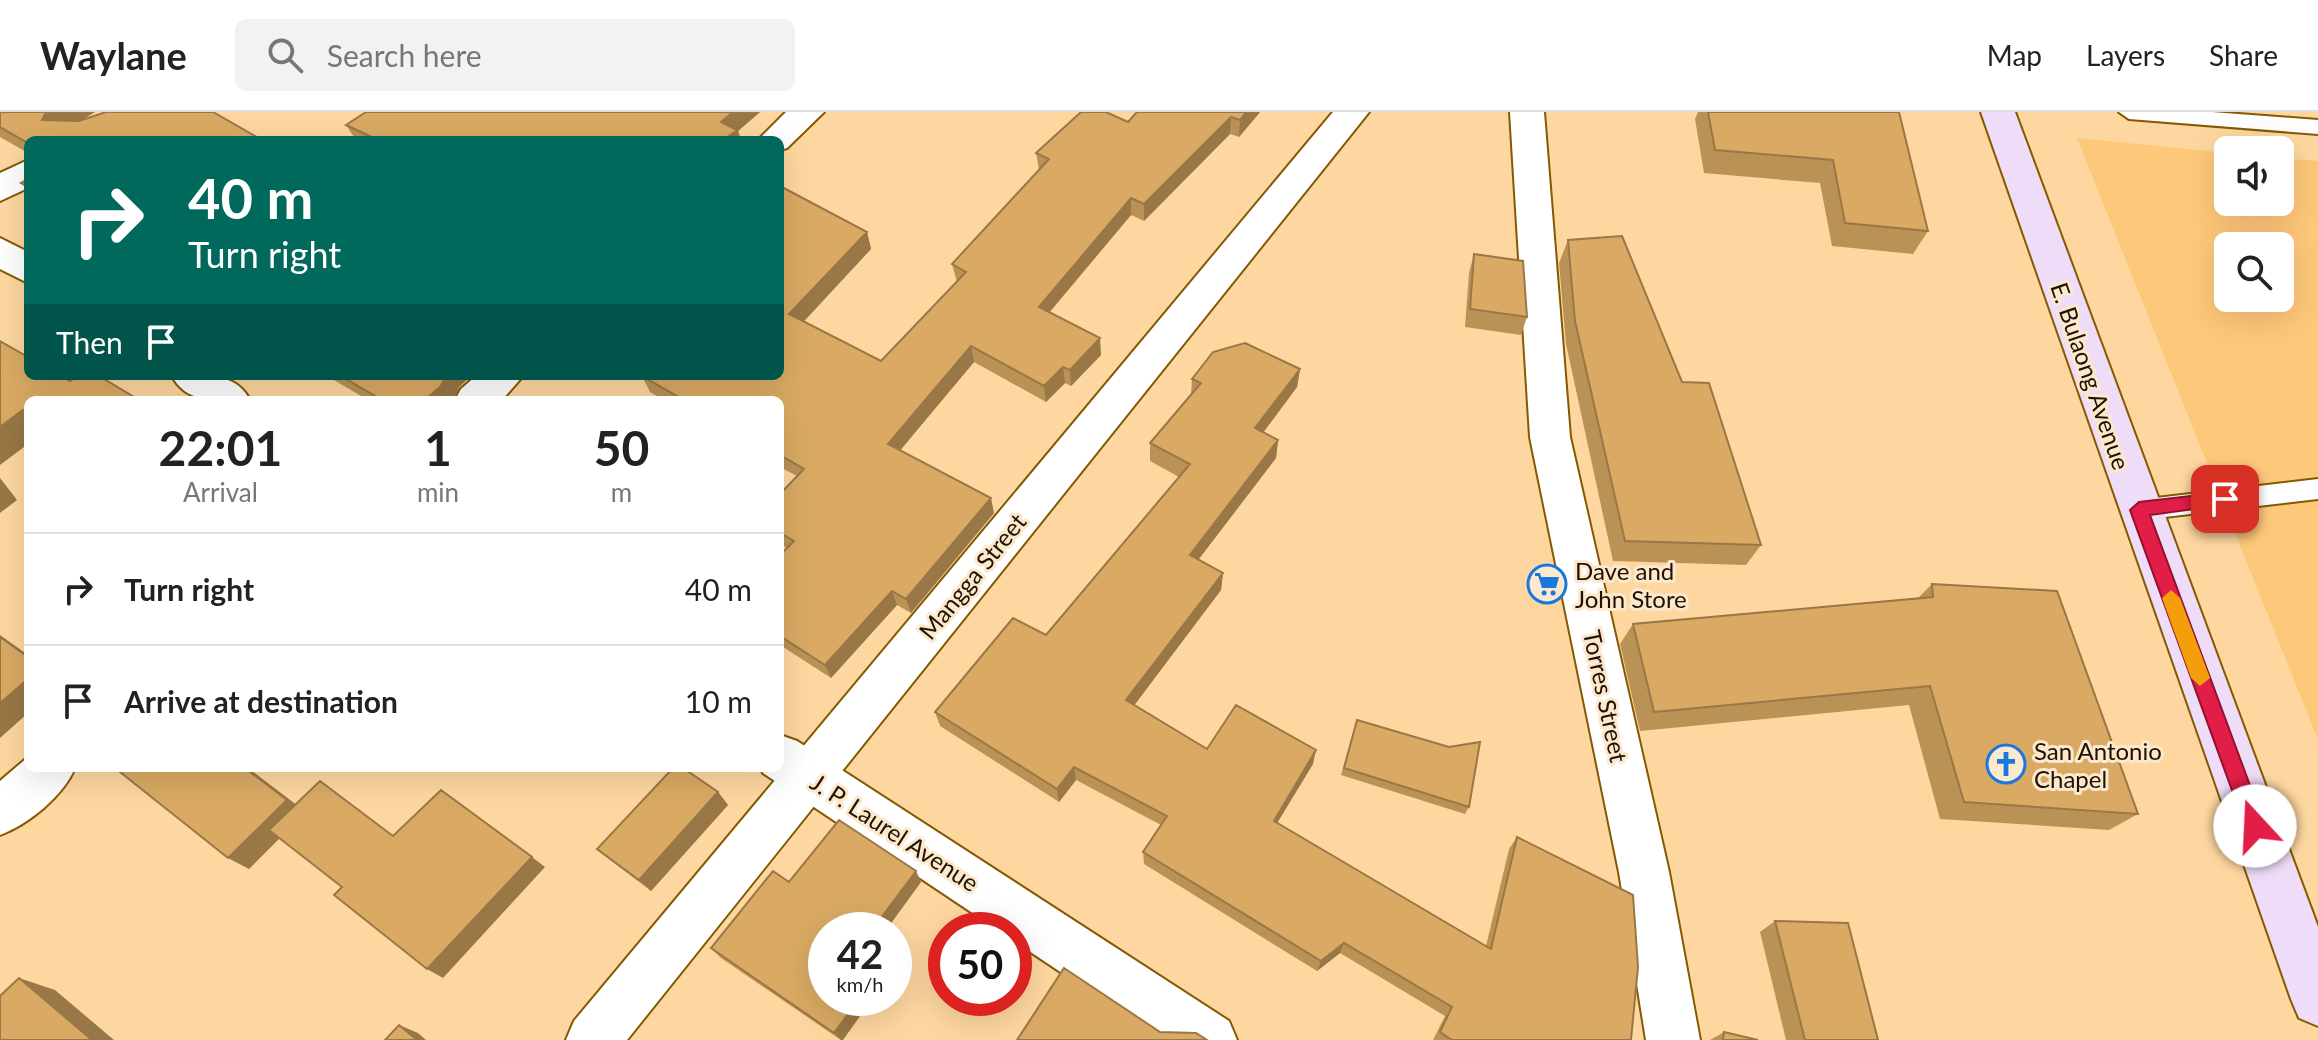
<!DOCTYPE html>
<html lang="en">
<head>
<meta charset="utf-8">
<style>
	:root { --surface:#fff; --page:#f2f2f2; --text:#222; --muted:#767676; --line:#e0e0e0 }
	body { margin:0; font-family:Lato,sans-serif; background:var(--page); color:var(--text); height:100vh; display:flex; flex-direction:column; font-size:30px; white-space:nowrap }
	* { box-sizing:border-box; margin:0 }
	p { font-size:26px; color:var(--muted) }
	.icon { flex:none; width:44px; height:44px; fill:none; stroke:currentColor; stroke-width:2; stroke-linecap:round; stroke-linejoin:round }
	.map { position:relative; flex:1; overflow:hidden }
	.details { position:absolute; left:24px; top:284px; width:760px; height:376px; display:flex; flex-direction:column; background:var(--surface); border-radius:12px; box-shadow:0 8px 32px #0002 }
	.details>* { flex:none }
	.top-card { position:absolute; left:24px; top:24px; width:760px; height:244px; border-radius:12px; box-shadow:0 8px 32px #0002; background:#00695c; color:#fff; overflow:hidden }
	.tools { position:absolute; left:2214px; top:24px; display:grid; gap:16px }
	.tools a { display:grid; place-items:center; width:80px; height:80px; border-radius:12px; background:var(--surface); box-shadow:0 8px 32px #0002; font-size:40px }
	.speed { position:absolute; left:808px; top:800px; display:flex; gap:16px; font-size:40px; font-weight:700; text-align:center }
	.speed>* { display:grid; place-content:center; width:104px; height:104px; border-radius:50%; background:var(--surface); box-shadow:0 8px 32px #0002; line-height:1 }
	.speed small { font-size:20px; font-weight:400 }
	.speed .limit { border:12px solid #d22; background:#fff; color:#111 }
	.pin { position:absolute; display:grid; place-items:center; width:68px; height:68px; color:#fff; margin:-34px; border-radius:16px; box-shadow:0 4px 12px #0006 }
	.me { position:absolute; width:88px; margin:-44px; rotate:340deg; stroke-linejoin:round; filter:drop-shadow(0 0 6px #0008) }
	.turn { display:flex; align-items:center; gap:28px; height:168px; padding:0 32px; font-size:36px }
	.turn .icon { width:104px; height:104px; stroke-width:2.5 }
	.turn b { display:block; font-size:56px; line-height:68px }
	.then { display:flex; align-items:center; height:76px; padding:0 32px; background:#0003; gap:16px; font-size:30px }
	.eta { display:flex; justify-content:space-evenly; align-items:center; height:136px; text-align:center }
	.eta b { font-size:48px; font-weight:700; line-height:56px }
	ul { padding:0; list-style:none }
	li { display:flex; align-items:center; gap:24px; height:112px; padding:0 32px; border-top:2px solid var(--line) }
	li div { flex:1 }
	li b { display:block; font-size:30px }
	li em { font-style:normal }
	header { display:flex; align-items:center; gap:48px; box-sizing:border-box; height:112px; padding:0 40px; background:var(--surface); border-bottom:2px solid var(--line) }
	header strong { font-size:38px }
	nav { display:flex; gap:44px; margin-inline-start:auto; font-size:28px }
	.search { width:560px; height:72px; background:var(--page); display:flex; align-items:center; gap:20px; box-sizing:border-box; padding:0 28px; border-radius:12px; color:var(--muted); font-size:30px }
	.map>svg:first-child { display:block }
	.built { fill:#fec87a; fill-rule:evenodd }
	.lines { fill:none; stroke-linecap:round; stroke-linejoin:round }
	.service-casing { stroke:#845901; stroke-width:4 }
	.minor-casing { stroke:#845901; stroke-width:4 }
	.tertiary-casing { stroke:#845901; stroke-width:4 }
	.secondary-casing { stroke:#845901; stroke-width:4 }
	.service { fill:#fff; fill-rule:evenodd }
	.minor { fill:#fff; fill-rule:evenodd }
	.tertiary { fill:#fff; fill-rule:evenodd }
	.secondary { fill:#efdcf8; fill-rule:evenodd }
	.wall { fill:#bb9256 }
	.shaded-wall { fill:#997746 }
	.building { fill:#daaa64; stroke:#997746; stroke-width:2 }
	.route { fill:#e11d48; stroke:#92132f; stroke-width:2 }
	.slow { fill:#f59e0b }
	.labels { text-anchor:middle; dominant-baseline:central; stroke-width:6; stroke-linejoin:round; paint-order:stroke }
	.street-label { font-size:24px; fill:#1f1200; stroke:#fce8cd }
	.poi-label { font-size:24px; fill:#1f1200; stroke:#fce8cd; text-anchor:start }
</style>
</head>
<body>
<header>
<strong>Waylane</strong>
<div class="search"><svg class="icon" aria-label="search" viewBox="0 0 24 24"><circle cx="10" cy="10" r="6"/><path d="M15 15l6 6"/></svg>Search here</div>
<nav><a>Map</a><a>Layers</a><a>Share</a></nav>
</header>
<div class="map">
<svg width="2318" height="928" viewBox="0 0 2318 928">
	<rect width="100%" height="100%" fill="#fed7a0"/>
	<path class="built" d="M2077,26L2228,41V90H2280V46L2318,49V628ZM2228,134H2280V186H2228Z"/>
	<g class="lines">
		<g class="service-casing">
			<path id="service" d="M2119,0H2212L2318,8V22L2129,7Z
				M2318,367V387L2139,408L2130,405L2126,398L2130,391L2139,388Z"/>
		</g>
		<g class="minor-casing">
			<path id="minor" d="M786,0H824L787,36L780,38V28H758Z
				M1333,0H1369L627,928H566L574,909Z
				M1510,0H1544L1570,325L1669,760L1700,928H1646L1619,760L1530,325Z
				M28,48V76L0,89V61Z
				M476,264H523L502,288H455L461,277Z
				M28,645V656H75C63,684 29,712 0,723V669Z"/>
		</g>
		<g class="tertiary-casing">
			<path id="tertiary" d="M0,126L28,140V171L0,157Z
				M172,264C202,264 234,258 250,288C220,288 188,294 172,264Z
				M780,623L797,629L1229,909L1237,928H1162L1014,829V818H998L763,661L761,656H780Z"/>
		</g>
		<g class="secondary-casing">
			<path id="secondary" d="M1981,0H2015L2318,815V914L2299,906L2291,887Z"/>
		</g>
		<use href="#service" class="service"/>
		<use href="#minor" class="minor"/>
		<use href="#tertiary" class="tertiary"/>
		<use href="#secondary" class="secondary"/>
	</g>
	<path class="wall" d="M0,0H95L82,8L28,28V41L0,25Z
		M366,0H760L738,19L741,28H356L346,13Z
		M1137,0H1260L1239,25L1230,22L1144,109L1131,103L1050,200L1101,243L1071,274L1065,271L1046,290L974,250L900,338L994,401L911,501L897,493L831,566L780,533V443L787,436L780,432V382L797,364L780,355V288H664L650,280L642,264H780V74L867,120L871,137L803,210L881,249L957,170L952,152L1039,58L1036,41L1128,10Z
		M1698,0H1899L1928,119L1913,142L1832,134L1820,71L1704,61L1695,7Z
		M1568,128L1682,270L1761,433L1746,453L1613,449L1566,232L1559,151Z
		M1474,142L1527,205L1521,223L1465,215L1469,161Z
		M1300,257L1297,275L1263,321L1278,328L1276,346L1198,448L1223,461L1221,478L1134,593L1207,637L1313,652L1277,711L1486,834L1509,737L1517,725L1631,928H1433L1445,904L1340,841L1317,859L1144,752L1143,740L1161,713L1076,668L1059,690L940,614L935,600L1046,523L1179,365L1150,349V331L1191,283L1192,267Z
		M327,264H471L459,275L454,288H368Z
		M1932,472L2138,702L2109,718L1940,707L1909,593L1640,619L1620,532L1633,512L1917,487Z
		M1357,608L1469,695L1465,702L1341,663Z
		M718,680L728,693L651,779L610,748L597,737Z
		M789,770H921L886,818H826L843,928H841L721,846L711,836Z
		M1775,809L1878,928H1786L1760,820Z
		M1724,920L1758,928H1710Z"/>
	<path class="shaded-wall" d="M46,0H95L66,17L42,8Z
		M733,0H760L738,19L741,28H724L721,10Z
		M1246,0H1260L1239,25L1240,8Z
		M1231,5L1230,22L1144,109V92Z
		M1131,86V103L1040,211L1039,195Z
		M867,120L871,137L795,219L789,202Z
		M1100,226L1101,243L1071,274L1070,258Z
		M971,234L974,250L893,347L888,332Z
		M1063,255L1065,271L1046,290L1044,274Z
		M1300,257L1297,275L1253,334L1255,316Z
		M445,264H471L459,275L454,288H425Z
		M23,298L28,302V332L0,353V315Z
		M1278,328L1276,346L1189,460L1190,443Z
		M0,366L17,388L0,401Z
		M991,386L994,401L911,501L906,487Z
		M1223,461L1221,478L1127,603L1126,588Z
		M892,479L897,493L831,566L825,553Z
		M0,523L28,543V545L0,525Z
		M28,567V601L0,626V591Z
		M1316,638L1313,652L1271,721L1274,709Z
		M1074,655L1076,668L1059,690L1057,677Z
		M245,656H248L306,700L249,757L228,746Z
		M718,680L728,693L651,779L639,768Z
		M532,745L545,755L443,866L427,857Z
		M916,759L921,770L886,818H872Z
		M1344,831L1340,841L1317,859L1321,849Z
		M894,838L900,848L894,856Z
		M19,866L55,878L114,928H92Z
		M860,886H873L843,928H841L834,921Z
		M399,913L418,921L426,928H417Z"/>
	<path class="building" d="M0,0H46L42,8L79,9L106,0H213L255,24L250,28H28V31L0,15Z
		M366,0H733L721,10L737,18L724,28H378L346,13Z
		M1081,0H1106L1128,10L1137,0H1246L1240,8L1231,5L1144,92L1131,86L1039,195L1100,226L1070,258L1063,255L1044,274L971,234L888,332L991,386L906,487L892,479L825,553L780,524V443L794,429L780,421V382L804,357L780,343V288H684L642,264H780V74L867,120L789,202L881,249L966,160L952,152L1049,47L1036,41Z
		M1708,0H1899L1928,119L1845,111L1833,48L1715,38Z
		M28,67V75L21,71Z
		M1622,124L1682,270L1709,271L1761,433L1625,429L1575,209L1568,128Z
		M1474,142L1523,149L1527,205L1470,197Z
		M0,229L28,245V264H61L70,269L78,264H99L139,288H28V300L23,298L0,315Z
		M1245,231L1300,257L1255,316L1278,328L1190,443L1223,461L1126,588L1207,637L1236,593L1316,638L1274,709L1491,837L1517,725L1633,783L1638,855L1631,928H1452L1440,920L1452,895L1344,831L1321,849L1143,740L1167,704L1074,655L1057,677L935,600L1013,506L1046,523L1190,352L1150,331L1201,271L1192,267L1213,240Z
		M341,264H445L441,274L425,288H382Z
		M1932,472L2057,479L2138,702L1964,690L1930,574L1654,600L1633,512L1933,485Z
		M0,525L28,545V567L0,591Z
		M1357,608L1449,635L1480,630L1469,695L1344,656Z
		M115,656H245L287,688L228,746Z
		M673,656H683L718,680L639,768L597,737Z
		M320,669L393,724L441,678L532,745L427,857L334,783L342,775L269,718Z
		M839,708L916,759L872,818H826V886H860L834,921L711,836L773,759L789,770Z
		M1775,809L1848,811L1878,928H1805Z
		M1064,856L1160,920L1196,921L1207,928H1017Z
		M19,866L92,928H0V884Z
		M399,913L417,928H385Z
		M1724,920L1758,928H1723Z"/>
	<path class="route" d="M2225,380L2231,382V392L2150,403L2265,714L2262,721L2255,724L2248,721L2245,714L2130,398L2139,390Z"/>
	<path class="slow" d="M2171,478L2180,486L2210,566L2200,574L2191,566L2162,486Z"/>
	<defs>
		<g id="supermarket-ring" transform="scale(2)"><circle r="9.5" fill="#fce8cd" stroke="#1977e0" stroke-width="1.5"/><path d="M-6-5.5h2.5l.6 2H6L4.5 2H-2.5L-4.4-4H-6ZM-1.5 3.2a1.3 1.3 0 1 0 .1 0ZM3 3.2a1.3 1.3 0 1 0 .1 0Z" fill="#1977e0"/></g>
		<g id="church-ring" transform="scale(2)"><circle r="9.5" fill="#fce8cd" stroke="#1977e0" stroke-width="1.5"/><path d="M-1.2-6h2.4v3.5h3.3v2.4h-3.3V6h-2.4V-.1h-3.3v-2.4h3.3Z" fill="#1977e0"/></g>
	</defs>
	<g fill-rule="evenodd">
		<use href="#supermarket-ring" x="1547" y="472"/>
		<use href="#church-ring" x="2006" y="652"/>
	</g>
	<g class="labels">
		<g class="street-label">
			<text transform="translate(2091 264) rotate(71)">E. Bulaong Avenue</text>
			<text transform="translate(972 464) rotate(-51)">Mangga Street</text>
			<text transform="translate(1606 584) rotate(78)">Torres Street</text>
			<text transform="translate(895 720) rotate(33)">J. P. Laurel Avenue</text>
		</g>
		<g class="poi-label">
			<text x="1575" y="458">Dave and<tspan x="1575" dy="28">John Store</tspan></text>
			<text x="2034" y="638">San Antonio<tspan x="2034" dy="28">Chapel</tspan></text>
		</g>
	</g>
</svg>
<div class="tools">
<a><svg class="icon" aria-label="sound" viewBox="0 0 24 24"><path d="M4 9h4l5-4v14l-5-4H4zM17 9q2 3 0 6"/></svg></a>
<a><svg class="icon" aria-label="search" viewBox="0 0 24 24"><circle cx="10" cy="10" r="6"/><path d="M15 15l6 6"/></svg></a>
</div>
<div class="speed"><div>42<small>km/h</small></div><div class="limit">50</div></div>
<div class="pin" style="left:2225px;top:387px;background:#d93025"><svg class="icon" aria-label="arrive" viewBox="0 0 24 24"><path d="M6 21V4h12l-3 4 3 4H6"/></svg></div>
<svg class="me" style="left:2255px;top:714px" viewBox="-20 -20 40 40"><circle r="19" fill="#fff"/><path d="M0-13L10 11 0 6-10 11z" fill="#e11d48"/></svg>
<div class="top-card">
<div class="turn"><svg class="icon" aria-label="right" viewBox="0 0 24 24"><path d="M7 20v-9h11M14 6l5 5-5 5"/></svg><div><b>40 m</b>Turn right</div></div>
<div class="then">Then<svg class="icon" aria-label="arrive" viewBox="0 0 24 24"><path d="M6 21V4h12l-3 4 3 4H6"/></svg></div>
</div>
<section class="details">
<div class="eta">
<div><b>22:01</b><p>Arrival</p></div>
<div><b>1</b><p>min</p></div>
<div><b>50</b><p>m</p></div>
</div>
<ul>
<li><svg class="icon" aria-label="right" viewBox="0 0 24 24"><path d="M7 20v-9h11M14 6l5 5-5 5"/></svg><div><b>Turn right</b></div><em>40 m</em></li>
<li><svg class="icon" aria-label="arrive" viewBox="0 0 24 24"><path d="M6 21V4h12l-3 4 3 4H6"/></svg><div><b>Arrive at destination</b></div><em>10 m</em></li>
</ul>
</section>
</div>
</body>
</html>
